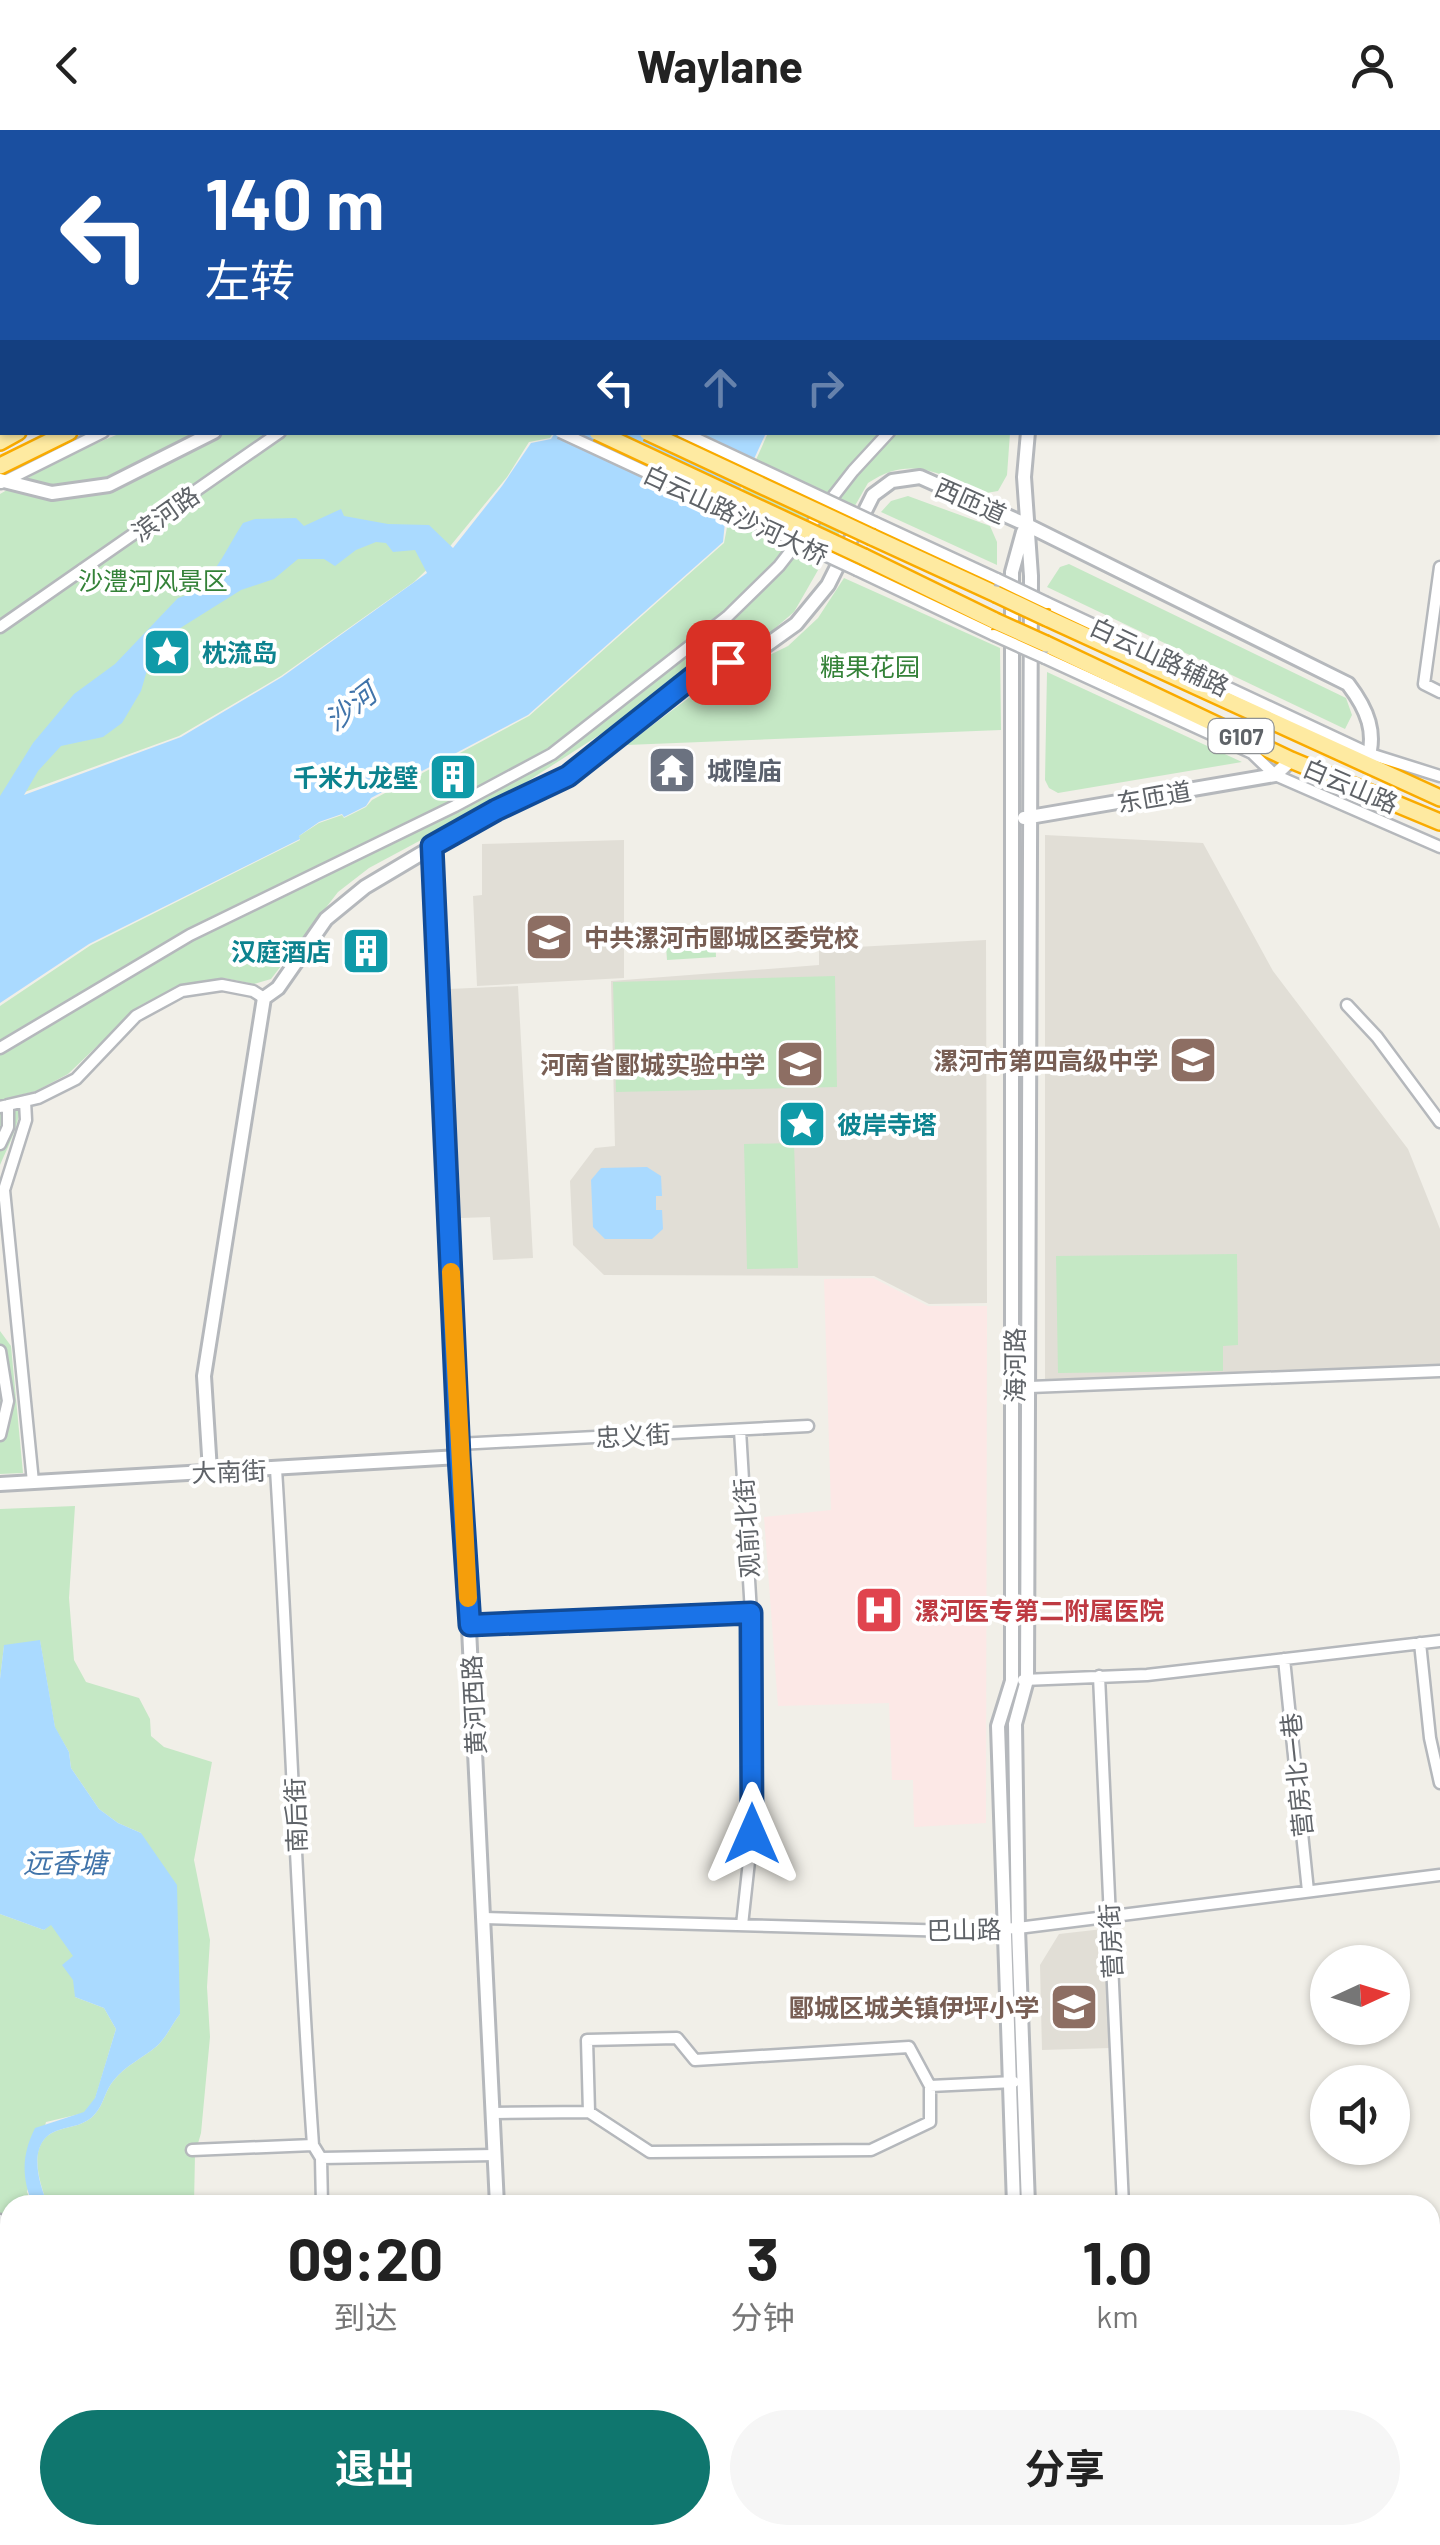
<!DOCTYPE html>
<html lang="zh">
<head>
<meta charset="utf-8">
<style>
	:root { --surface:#fff; --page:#f6f6f6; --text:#222; --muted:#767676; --accent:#0f766e }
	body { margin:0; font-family:Barlow,"Noto Sans SC",sans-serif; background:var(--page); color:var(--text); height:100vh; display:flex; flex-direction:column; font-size:38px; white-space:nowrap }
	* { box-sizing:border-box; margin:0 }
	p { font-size:32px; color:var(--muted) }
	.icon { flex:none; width:55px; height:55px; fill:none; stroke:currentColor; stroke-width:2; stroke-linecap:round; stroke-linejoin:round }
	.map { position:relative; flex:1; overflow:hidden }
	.sheet { position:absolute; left:0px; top:2065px; width:1440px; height:350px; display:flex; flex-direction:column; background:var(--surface); border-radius:30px 30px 0 0; box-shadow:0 2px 8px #0004 }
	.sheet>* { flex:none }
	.hud { position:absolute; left:0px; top:0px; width:1440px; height:305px; box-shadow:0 2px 8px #0004; background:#1a4fa0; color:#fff; overflow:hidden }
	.needle { width:65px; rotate:86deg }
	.fabs { position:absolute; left:1310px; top:1815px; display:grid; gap:20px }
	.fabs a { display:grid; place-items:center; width:100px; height:100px; border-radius:50%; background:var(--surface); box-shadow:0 2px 8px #0004; font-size:50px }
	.pin { position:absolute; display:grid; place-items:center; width:85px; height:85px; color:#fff; margin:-42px; border-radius:20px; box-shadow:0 5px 15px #0006 }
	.me { position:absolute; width:110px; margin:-55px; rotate:0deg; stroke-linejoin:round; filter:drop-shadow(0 0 8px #0008) }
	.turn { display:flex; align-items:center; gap:35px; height:210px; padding:0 40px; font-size:45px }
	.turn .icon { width:130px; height:130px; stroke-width:2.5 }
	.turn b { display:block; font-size:70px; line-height:85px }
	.lanes { display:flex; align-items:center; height:95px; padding:0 40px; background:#0003; justify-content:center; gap:50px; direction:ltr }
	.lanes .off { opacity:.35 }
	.eta { display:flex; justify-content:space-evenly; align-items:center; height:170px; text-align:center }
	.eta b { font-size:60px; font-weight:700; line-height:70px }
	.cta { display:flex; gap:20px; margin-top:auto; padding:20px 40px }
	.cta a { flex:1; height:115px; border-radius:60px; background:var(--accent); color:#fff; font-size:40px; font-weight:700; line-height:115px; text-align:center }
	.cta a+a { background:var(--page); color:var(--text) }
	header { display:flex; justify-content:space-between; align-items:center; height:130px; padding:0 40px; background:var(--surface); font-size:45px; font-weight:700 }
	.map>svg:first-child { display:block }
	.education { fill:#e1ded6 }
	.medical { fill:#fce8e6 }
	.green { fill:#c5e8c5 }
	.water { fill:#aadaff; fill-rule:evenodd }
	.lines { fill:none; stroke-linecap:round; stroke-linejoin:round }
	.minor-casing { stroke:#b5b8bc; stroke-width:15 }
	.tertiary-casing { stroke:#b5b8bc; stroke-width:18 }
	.trunk-casing { stroke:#f9ab00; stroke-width:20 }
	.minor { stroke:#fff; stroke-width:10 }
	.tertiary { stroke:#fff; stroke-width:12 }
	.trunk { stroke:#feeaa1; stroke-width:15 }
	.minor-bridge-casing { stroke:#b5b8bc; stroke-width:15; stroke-linecap:butt }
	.trunk-bridge-casing { stroke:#f9ab00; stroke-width:20; stroke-linecap:butt }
	.minor-bridge { stroke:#fff; stroke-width:10 }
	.trunk-bridge { stroke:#feeaa1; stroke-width:15 }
	.route-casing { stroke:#114b97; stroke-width:25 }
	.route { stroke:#1a73e8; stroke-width:18 }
	.slow { stroke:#f59e0b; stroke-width:18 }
	.labels { text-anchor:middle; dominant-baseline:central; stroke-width:8; stroke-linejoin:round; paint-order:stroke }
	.shield { fill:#fff; stroke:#8f9295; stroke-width:2.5 }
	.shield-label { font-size:22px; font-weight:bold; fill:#5f6368 }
	.street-label { font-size:25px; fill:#5f6368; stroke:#fff }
	.park-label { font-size:25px; fill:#348238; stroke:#fff }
	.culture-label { font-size:25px; font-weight:bold; fill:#0d838f; stroke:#fff; text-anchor:start }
	.worship-label { font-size:25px; font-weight:bold; fill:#5b616d; stroke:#fff; text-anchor:start }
	.education-label { font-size:25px; font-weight:bold; fill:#785e54; stroke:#fff; text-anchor:end }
	.health-label { font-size:25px; font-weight:bold; fill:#be3a42; stroke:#fff; text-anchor:start }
	.water-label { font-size:28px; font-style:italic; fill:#4174aa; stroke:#fff }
</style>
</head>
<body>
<header><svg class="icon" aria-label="back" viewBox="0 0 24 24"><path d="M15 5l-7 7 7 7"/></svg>Waylane<svg class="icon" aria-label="person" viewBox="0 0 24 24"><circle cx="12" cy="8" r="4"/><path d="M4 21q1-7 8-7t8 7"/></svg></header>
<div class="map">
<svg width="1440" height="2415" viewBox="0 0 1440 2415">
	<rect width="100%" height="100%" fill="#f1efe8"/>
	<path class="education" d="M1045,705L1203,713L1273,841L1408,1019L1440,1099V1234L1045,1251Z
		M624,710V848L477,856L473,766L482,765V714Z
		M986,810L987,1173L929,1174L874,1146L604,1145L573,1115L570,1051L595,1018L615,1016L611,851L819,835V819Z
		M518,856L533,1128L493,1130L490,1087L461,1088L449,859Z
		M1103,1799L1110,1918L1042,1920L1040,1835L1059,1804Z
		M1440,2307V2415H1091V2407L1143,2405H1430V2308Z
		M658,2405H766L767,2415H659Z"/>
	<path class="medical" d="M873,1148L928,1176H987L986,1693L914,1697L913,1650H892L889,1573L778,1576L764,1387L831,1380L824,1149Z"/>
	<path class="green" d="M121,303H553L550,308L529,312L507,347L447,420L414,452L281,546L179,606L0,671V364L68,325Z
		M768,303H1010L1007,345L998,361L986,363C941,346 913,323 868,353L794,482L766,506L694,532L635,582L514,660L369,738L338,762L271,849L254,854L224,848L180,855L139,876L68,944L36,961L20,965C22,991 10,1012 0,1035V876L91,815L300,710L299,706L319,693L342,685L344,688L366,677L372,670L529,586L724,413L728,392Z
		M908,366L990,396L997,412V435L881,382L891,371Z
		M1069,434L1346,568L1352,585L1345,599L1047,457L1060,437Z
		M844,448L1000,518L1001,600L626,615L702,558L788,516L818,488Z
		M1047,542L1242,632L1058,663L1049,658L1045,650Z
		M715,800L716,827L667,830L665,802Z
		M835,846L837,957L616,962L613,852Z
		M794,1013L798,1138L747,1139L744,1014Z
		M1237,1124L1238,1215L1223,1216V1241L1058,1243L1056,1126Z
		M0,1201L11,1216L23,1343L0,1344Z
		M75,1376L69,1468L74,1530L86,1552L139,1568L150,1589L151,1606L164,1617L212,1632L194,1730L210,1810L207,1857L210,1907L201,2003L195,2024L194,2075H48C39,2052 25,2010 59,2000C72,1996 86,1995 95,1984C104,1974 105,1960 114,1950C126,1935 143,1928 157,1916C166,1908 172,1894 180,1884L141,1703L118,1693L99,1679L71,1638L69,1622L55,1598L40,1511L4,1516L0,1549V1379Z
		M0,1784L44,1800L51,1794L74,1826L75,1867L104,1878L116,1899L95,1969L84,1983L46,1992L27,2062L33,2075H10V2405H59L65,2415H0Z"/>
	<path class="water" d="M555,303H766L725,392L723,412L528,585L371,668L366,676L344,687L342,684L319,692L299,706L300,709L89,814L0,873V666L33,613L74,564L115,534L178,468C211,459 225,420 243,393L255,389L296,388L304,396L341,379L344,386L388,394L429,395L453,418L502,356L531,313L551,309ZM376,412L386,413L393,422L415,420L427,443L282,547L181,607L24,665L38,641L61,616L103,607L122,593L141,561L153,520L166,507L241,460L274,449L298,429H324L335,436L356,420Z
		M647,1037L661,1046L662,1066H656V1080H662L663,1099L652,1109H605L593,1097L591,1050L601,1038Z
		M40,1510L55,1597L69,1622L71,1638L99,1679L118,1693L141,1703L177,1755L180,1884C172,1894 166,1908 157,1916C143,1928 126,1935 114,1950C105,1960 104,1974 95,1984C86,1995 72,1996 59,2000C26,2010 38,2052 48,2075H33C21,2047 22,2024 35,1998L84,1982L95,1968L116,1899L104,1878L75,1867L73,1850L62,1835L73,1826L51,1795L44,1800L0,1784V1549L4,1515Z
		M59,2405H190L191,2415H65Z"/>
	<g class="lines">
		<g class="minor-casing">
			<path id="minor" d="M365,0L370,2
				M1325,0L1333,2
				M515,2L516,0
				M1003,2L1004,0
				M0,295L2,294
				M1,353L103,302
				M876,393L997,449
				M1440,437L1424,554L1440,562
				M857,440L994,505
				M1047,473L1370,624L1440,646
				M0,497L280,302
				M1045,528L1252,623L1275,645L1440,717
				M1347,875L1377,907L1440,992
				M0,918L190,805L455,676L552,624L727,487L779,436L853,341L889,302
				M25,971L26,990L4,1060L33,1352
				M0,977L38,968L76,949L136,886L182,861L222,855L253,861L264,868
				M0,1014L8,997V975
				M0,1221L8,1271L0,1305
				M1030,1257L1440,1241
				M740,1300L751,1483L752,1704L742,1795
				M458,1314L808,1296
				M276,1339C290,1564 297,1790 313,2015L321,2028
				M469,1495L751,1483
				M1420,1513L1430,1608L1440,1653
				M1284,1529L1308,1761
				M1099,1546L1123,2075
				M1023,1550L1147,1545L1440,1511
				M484,1788L954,1801L1018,1798L1440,1745
				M930,1956L1014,1952
				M493,1983L589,1982L650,2022L871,2020L930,1992V1956L909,1917L695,1930L677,1908L587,1910L589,1982
				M192,2020L313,2015
				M321,2028L494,2025
				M321,2028L322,2075
				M0,2090L10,2125
				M31,2405L32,2415
				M210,2415V2407
				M318,2415L319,2405
				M967,2415L975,2405"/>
		</g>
		<g class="tertiary-casing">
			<path id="tertiary" d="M1109,2L1110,0
				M1028,302L1024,347L1031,446L1027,1550L1015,1594L1018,1798L1028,2075
				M0,350L52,363L109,355L214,302
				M1024,688L1275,645L1291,630
				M431,716L497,2075
				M210,1341L204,1246L264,868L278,858L326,789L365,757L496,679L567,646L695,546L761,519L796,494L828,455L873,365L892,351L920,347L1025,394L1348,554C1367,579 1378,603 1366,635
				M0,1354L459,1327
				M1014,2075L998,1596L1012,1551V442L1023,402
				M1430,2164H1440
				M504,2405V2415
				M1018,2405V2415
				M1034,2405V2415"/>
		</g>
		<g class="trunk-casing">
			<path id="trunk" d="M0,312L18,302
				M0,336L69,302
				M872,407L996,464
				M864,427L995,491
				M1047,488L1440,668
				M1046,514L1291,630L1440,692"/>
		</g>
		<use href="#minor" class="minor"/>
		<use href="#tertiary" class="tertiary"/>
		<use href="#trunk" class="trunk"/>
		<g class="minor-bridge-casing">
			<path id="minor-bridge" d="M560,302L857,440
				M682,302L876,393
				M997,449L1047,473
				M994,505L1045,528"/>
		</g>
		<g class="trunk-bridge-casing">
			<path id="trunk-bridge" d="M597,302L864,427
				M647,302L872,407
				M996,464L1047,488
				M995,491L1046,514"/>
		</g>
		<use href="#minor-bridge" class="minor-bridge"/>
		<use href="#trunk-bridge" class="trunk-bridge"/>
	</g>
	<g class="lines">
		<g class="route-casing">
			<path id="route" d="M728,532L694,546L568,646L496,680L432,716L459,1327L470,1495L751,1483L752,1704"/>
		</g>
		<use href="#route" class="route"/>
		<path class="slow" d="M451,1142L468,1468"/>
	</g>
	<defs>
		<g id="sight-square" transform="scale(2.5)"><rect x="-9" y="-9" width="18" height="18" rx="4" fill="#0f9aa8" stroke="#fff"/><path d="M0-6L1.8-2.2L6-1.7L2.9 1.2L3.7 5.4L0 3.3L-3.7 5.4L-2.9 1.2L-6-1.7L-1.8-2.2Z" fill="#fff"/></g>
		<g id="temple-square" transform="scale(2.5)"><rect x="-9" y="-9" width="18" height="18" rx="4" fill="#6b7280" stroke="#fff"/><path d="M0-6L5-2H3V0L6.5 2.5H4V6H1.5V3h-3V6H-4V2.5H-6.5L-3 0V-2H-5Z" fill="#fff"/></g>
		<g id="building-square" transform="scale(2.5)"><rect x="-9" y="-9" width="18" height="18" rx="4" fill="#0f9aa8" stroke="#fff"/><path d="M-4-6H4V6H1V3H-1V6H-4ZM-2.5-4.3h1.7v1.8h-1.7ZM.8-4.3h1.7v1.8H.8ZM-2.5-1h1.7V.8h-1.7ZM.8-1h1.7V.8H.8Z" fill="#fff"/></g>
		<g id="school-square" transform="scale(2.5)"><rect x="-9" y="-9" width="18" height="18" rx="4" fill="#8d6e63" stroke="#fff"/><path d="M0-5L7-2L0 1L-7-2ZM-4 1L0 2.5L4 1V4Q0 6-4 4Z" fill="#fff"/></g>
		<g id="hospital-square" transform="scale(2.5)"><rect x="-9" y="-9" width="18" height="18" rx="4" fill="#e0444e" stroke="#fff"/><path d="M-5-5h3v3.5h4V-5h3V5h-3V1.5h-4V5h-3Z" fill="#fff"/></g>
	</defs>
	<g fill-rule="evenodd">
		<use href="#sight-square" x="167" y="522"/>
		<use href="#temple-square" x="672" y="640"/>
		<use href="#building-square" x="453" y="647"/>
		<use href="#school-square" x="549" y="807"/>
		<use href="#building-square" x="366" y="821"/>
		<use href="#school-square" x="1193" y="930"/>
		<use href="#school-square" x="800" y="934"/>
		<use href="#sight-square" x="802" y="994"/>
		<use href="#hospital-square" x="879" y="1480"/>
		<use href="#school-square" x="1074" y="1877"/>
	</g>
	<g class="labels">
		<rect class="shield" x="1208.5" y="589" width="65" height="34" rx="8"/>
		<g class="shield-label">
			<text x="1241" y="606">G107</text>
		</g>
		<g class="street-label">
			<text transform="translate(971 370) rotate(24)">西匝道</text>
			<text transform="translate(165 383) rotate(-35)">滨河路</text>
			<text transform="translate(736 384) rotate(25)">白云山路沙河大桥</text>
			<text transform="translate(1160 526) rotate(25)">白云山路辅路</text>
			<text transform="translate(1351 655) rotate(23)">白云山路</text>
			<text transform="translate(1154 666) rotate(-10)">东匝道</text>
			<text transform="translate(1014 1235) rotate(-90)">海河路</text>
			<text transform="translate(633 1305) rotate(-3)">忠义街</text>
			<text transform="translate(229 1341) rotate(-2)">大南街</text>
			<text transform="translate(746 1398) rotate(-94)">观前北街</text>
			<text transform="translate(473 1575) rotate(-93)">黄河西路</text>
			<text transform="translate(1296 1645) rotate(-96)">营房北一巷</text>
			<text transform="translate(295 1685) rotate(-92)">南后街</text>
			<text transform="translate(964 1799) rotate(-1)">巴山路</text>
			<text transform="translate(1110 1811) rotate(-93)">营房街</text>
		</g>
		<g class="park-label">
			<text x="153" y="450">沙澧河风景区</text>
			<text x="870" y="536">糖果花园</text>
		</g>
		<g class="culture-label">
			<text x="202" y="522">枕流岛</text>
			<text x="418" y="647" text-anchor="end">千米九龙壁</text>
			<text x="331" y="821" text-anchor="end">汉庭酒店</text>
			<text x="837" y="994">彼岸寺塔</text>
		</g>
		<g class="worship-label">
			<text x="707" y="640">城隍庙</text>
		</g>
		<g class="education-label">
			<text x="584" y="807" text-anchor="start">中共漯河市郾城区委党校</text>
			<text x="1158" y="930">漯河市第四高级中学</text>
			<text x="765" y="934">河南省郾城实验中学</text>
			<text x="1039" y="1877">郾城区城关镇伊坪小学</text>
		</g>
		<g class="health-label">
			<text x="914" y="1480">漯河医专第二附属医院</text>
		</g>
		<g class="water-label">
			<text transform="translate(350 576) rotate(-38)">沙河</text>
			<text x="65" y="1732">远香塘</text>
		</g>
	</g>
</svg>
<div class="fabs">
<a><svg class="needle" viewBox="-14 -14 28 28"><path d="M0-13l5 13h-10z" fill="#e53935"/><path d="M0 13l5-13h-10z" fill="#767676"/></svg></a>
<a><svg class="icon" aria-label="sound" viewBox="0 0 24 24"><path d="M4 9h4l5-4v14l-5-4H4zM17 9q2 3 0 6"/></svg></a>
</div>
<div class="pin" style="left:728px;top:532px;background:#d93025"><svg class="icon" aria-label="arrive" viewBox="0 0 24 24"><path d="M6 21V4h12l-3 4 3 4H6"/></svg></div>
<svg class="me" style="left:752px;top:1704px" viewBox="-20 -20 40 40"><path d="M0-17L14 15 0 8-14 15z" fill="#1a73e8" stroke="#fff" stroke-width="4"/></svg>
<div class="hud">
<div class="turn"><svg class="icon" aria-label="left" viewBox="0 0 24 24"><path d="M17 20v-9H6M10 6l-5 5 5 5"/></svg><div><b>140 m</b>左转</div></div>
<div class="lanes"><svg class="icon" aria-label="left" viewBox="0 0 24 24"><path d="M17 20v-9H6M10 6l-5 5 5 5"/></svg><svg class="icon off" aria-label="ahead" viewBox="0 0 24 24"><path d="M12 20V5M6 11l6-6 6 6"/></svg><svg class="icon off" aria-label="right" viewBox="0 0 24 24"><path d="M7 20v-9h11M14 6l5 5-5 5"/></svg></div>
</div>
<section class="sheet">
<div class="eta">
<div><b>09:20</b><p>到达</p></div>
<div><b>3</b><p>分钟</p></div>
<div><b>1.0</b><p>km</p></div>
</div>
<div class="cta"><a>退出</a><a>分享</a></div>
</section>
</div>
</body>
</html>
